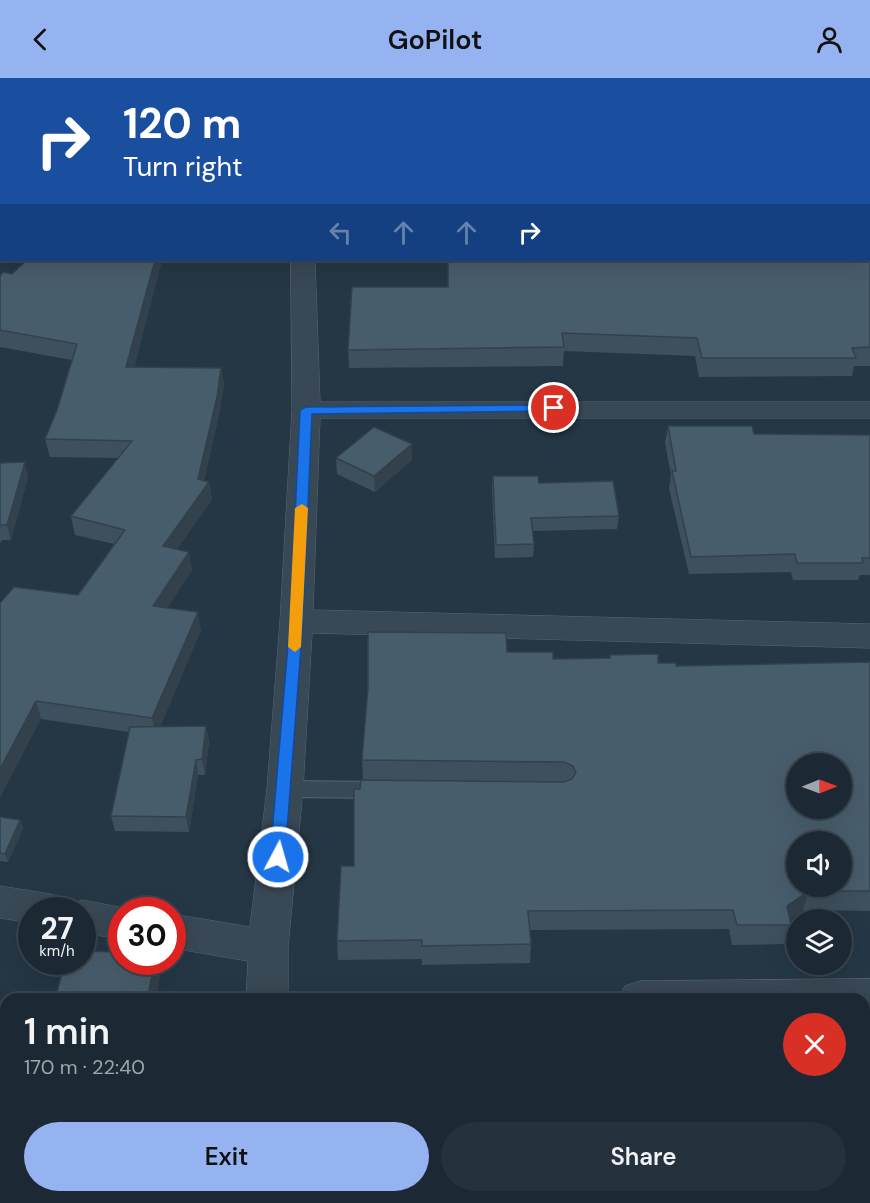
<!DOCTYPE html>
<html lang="en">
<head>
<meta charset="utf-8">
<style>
	:root { --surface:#1c2934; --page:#25313c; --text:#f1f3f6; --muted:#a0a6ac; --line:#3a454f; --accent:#95b2f1 }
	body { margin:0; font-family:"DM Sans",sans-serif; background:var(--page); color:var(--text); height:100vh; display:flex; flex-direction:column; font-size:22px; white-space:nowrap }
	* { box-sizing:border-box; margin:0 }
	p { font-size:20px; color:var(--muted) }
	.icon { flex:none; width:33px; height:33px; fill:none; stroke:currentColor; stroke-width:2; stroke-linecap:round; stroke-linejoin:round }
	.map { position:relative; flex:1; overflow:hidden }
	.drawer { position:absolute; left:0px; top:915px; width:870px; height:210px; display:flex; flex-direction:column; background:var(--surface); border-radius:18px 18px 0 0; box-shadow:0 6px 24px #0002,0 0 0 2px var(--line) }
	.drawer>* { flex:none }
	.hud { position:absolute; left:0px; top:0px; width:870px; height:183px; box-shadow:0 6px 24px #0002,0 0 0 2px var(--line); background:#1a4fa0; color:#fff; overflow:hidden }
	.needle { width:39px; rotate:89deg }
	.fabs { position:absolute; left:786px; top:675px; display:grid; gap:12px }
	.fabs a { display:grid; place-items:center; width:66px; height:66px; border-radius:50%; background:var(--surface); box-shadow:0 6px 24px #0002,0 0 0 2px var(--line); font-size:30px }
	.speed { position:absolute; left:18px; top:819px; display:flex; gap:12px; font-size:30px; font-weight:700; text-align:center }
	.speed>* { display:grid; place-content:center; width:78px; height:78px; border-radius:50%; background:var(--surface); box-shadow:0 6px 24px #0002,0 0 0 2px var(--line); line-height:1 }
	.speed small { font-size:15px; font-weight:400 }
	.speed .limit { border:9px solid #d22; background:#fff; color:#111 }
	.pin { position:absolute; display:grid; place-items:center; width:51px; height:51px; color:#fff; margin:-26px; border:3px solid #fff; border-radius:50%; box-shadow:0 2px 6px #0007 }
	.me { position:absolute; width:66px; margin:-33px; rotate:6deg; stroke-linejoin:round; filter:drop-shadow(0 0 4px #0008) }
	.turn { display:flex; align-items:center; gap:21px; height:126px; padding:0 24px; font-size:27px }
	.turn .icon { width:78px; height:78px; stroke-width:2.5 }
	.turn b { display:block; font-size:42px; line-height:51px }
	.lanes { display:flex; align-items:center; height:57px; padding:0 24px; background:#0003; justify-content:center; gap:30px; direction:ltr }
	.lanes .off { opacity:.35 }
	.round { display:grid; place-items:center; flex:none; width:63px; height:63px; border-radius:32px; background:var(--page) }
	.headline { display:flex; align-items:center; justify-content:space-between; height:102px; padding:0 24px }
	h1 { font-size:36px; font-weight:600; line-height:45px }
	.button { display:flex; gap:12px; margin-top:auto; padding:12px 24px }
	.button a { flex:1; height:69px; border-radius:36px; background:var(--accent); color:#111; font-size:24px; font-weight:600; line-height:69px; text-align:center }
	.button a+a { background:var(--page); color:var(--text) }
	header { display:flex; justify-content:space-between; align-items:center; height:78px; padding:0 24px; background:var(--accent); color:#111; font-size:27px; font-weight:600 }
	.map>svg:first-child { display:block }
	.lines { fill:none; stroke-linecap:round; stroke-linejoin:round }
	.service-casing { stroke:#586672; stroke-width:2 }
	.minor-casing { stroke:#586672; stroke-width:1 }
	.secondary-casing { stroke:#586672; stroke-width:1 }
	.service { fill:#394855; fill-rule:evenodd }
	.minor { fill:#394855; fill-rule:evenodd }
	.secondary { fill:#475868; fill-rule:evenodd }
	.wall { fill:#3e505d }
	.shaded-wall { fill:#32414c }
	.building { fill:#485d6c; stroke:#32414c; stroke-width:1.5; fill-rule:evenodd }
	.route { fill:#1a73e8; stroke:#114b97; stroke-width:1.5 }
	.slow { fill:#f59e0b }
</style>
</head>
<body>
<header><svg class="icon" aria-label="back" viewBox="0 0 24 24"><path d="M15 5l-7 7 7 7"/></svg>GoPilot<svg class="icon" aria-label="person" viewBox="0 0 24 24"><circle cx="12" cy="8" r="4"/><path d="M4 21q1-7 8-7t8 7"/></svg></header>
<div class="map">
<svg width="870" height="1125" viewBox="0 0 870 1125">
	<rect width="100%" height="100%" fill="#253745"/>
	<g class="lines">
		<g class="service-casing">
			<path id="service" d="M474,0H486V2H474Z
				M285,703L379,704L386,707L389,712L386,717L379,720L285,719L278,716L275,711L278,706Z
				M683,1119H705L706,1125H682Z"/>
		</g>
		<g class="minor-casing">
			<path id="minor" d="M261,0H281L282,2H262Z
				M540,0H560V2H540Z
				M291,182H315L320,324H870V340H320L313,532L870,546V570L312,555L303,711L288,869V921H246L248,883L172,870V836L250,849L267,711L280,543L292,332Z
				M0,808L50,816L64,820L67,828L82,822L134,832H122V861L82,855V832H32V845L0,840Z
				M870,901V937H864V921H619L625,908L640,903Z
				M237,1119H283V1125H237Z"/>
		</g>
		<g class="secondary-casing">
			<path id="secondary" d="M84,0H105L83,2Z
				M0,56H2L0,70Z"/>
		</g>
		<use href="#service" class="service"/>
		<use href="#minor" class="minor"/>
		<use href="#secondary" class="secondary"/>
	</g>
	<path class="wall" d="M580,0H870V288H854L852,298L699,299L695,278L564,273L563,288L349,290L348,272L448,209L868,2H581Z
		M27,182H162L134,289L221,290L224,307L219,336L204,403L209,404L212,422L177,471L192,492L167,530L201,552L160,649L206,648L209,664L205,697H198L189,754L115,753L111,738L129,654L41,641L0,525L78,517L114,466L75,457L71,438L118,380L50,379L45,361L57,332L72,282L0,269V198L12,196Z
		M668,348L754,356L870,357V497H860L858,502H793L791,494L689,496L669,410L671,397L665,365Z
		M412,366V382L375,414L337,396L336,380Z
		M0,385L28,399L11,462H2L0,465Z
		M493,398L539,405L619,438L617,451L532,453L534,466L533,479L495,480L492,411Z
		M507,574L553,581L609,580L610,577L676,588L870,584V833L803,832L790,841L791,847L785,866L732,867L729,851L530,852L531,866L530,885L422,887V881L338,882L337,863L354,788L564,704L363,702L362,682Z
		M0,739L20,742L23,750L8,784L0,783Z
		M442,1119H575L574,1125H443Z"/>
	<path class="shaded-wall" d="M155,182H162L130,307L126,289Z
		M221,290L224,307L219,336L201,415L209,404L212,422L166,487L163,468L198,401Z
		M412,366V382L375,414L374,398Z
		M25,384L28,399L11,462L7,447Z
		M189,474L192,492L157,546L153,528Z
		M198,534L201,552L156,659L152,640Z
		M36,623L41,641L0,720V691Z
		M206,648L209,664L205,697L202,681Z
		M196,682L198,697L189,754L186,739Z
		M20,742L23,750L8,784L5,776Z
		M809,813L803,832L781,847L787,828Z
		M155,884H159L161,894L156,921H147Z
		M31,1119H40L39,1125H30Z
		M168,1119H174L173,1125H167Z"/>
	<path class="building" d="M118,0H261L271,2H117Z
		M491,0H525V2H491Z
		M585,0H870V269L852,270L856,280H702L697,260L562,255L564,269L348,272L352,209H448V182H868V2H585Z
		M27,182H155L126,289L221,290L217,319L198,401L209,404L163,468L189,474L153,528L198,534L152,640L36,623L0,691V525L14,509L78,517L125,452L71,438L132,363L45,361L57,332L77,266L0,252V198L3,194L12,196Z
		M668,348H752L754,356L870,357V480H862L863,485H797L795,476L691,479L672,393H676Z
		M374,349L412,366L374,398L336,380Z
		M25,384L7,447H0V385Z
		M493,398H538L539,405L613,403L619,438L531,440L534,466L496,467Z
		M368,554L506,555L507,574H553V581L610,580V577L658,576V585H676V588L870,584V813H809L787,828L791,847H737L733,832L528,833L531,866L422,868V862L337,863L341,788H354V711H360L361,702L564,704L572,701L576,695L573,688L564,684L362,682L368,609ZM796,686H842V730H796ZM796,764H842V808H796Z
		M206,648L202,681L196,682L186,739L111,738L130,649Z
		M0,739L20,742L5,776L0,775Z
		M82,873L122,874V884H155L147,921H55L65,884H82Z
		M6,998V1119H31L30,1125H0V1020Z
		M101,1119H168L167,1125H100Z
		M444,1119H572V1125H454V1123L444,1124Z"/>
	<path class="route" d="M554,327L560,330L558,333L312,336L303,543L285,779L283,783L278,785L272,783L270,779L290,543L300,332L306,329Z"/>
	<path class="slow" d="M302,426L308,430L301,569L295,574L288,569L295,430Z"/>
</svg>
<div class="fabs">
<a><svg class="needle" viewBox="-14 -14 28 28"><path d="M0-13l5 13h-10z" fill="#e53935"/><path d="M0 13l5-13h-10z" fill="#a0a6ac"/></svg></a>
<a><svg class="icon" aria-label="sound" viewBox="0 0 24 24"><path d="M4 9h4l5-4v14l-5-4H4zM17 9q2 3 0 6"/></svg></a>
<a><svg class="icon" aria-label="layers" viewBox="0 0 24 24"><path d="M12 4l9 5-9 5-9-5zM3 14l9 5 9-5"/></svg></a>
</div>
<div class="speed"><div>27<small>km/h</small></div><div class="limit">30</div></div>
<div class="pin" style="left:554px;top:330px;background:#d93025"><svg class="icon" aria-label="arrive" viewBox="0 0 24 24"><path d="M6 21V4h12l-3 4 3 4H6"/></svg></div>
<svg class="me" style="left:278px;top:779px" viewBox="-20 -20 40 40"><circle r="17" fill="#1a73e8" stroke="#fff" stroke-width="3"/><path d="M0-11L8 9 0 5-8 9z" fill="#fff"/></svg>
<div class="hud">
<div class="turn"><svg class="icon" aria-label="right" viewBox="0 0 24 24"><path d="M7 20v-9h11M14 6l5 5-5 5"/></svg><div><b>120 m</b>Turn right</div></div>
<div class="lanes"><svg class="icon off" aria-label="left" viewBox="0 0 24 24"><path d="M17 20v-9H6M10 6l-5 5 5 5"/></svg><svg class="icon off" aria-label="ahead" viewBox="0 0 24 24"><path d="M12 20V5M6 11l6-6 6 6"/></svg><svg class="icon off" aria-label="ahead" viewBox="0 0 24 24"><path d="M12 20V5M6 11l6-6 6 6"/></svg><svg class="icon" aria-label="right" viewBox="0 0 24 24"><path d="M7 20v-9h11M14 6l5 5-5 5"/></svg></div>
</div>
<section class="drawer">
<div class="headline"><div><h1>1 min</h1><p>170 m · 22:40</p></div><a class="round" style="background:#d93025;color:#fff"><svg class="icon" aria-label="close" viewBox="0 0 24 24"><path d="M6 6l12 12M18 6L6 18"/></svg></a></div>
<div class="button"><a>Exit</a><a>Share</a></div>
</section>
</div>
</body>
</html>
